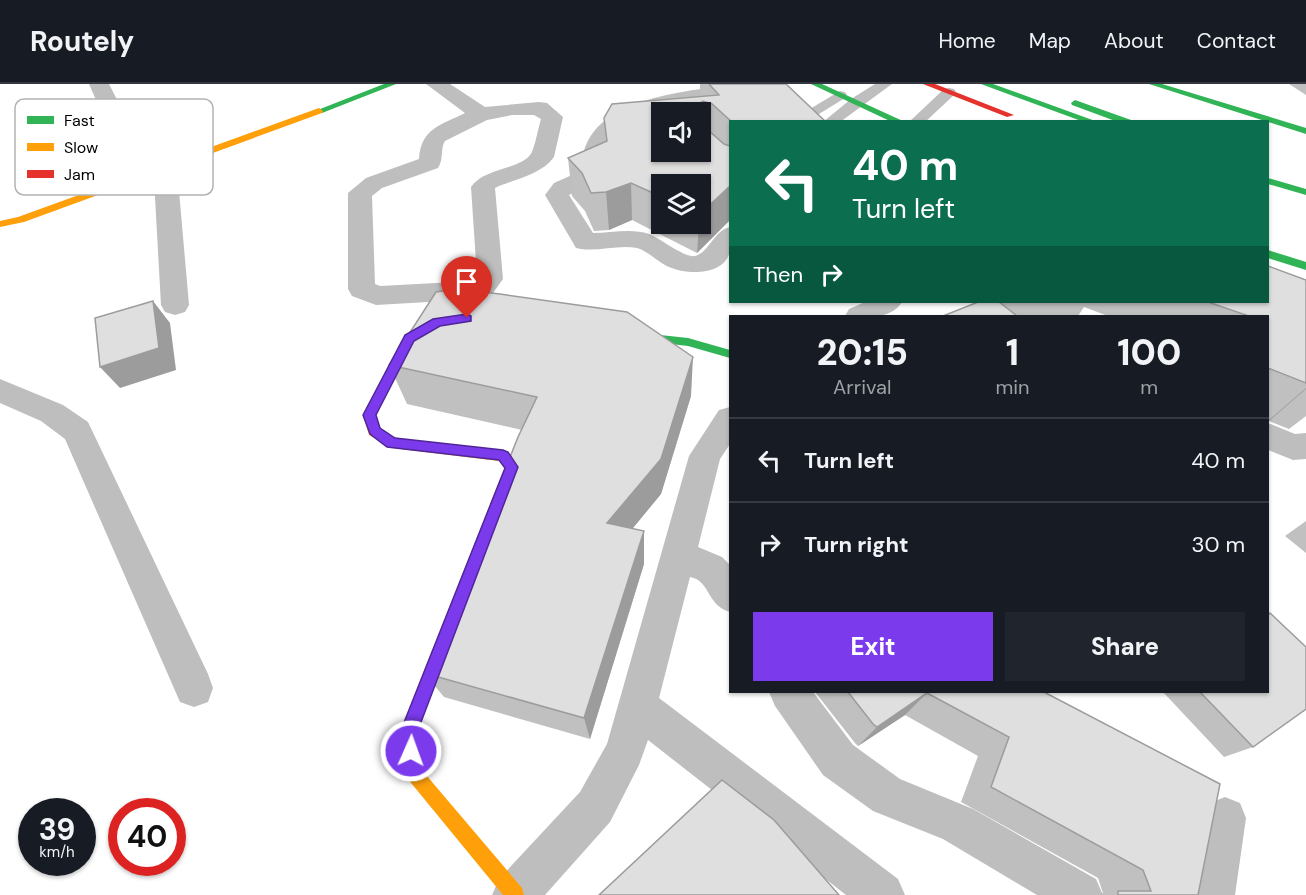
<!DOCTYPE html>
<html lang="en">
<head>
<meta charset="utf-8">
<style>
	:root { --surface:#171b24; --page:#20242c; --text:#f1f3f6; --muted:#9ea1a6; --line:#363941; --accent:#7c3aed }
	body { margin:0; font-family:"DM Sans",sans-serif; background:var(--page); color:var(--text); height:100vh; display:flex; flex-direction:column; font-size:22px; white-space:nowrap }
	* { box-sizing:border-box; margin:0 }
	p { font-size:20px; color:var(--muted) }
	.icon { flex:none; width:33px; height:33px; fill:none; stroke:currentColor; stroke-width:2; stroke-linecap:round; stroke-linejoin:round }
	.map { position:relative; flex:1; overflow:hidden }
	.details { position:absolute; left:729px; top:231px; width:540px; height:378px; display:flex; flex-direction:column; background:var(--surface); border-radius:0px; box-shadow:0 2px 4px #0004 }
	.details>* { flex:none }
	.top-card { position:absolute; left:729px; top:36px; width:540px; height:183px; border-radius:0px; box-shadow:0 2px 4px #0004; background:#0b6e4f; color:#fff; overflow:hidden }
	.tools { position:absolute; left:651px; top:18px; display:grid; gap:12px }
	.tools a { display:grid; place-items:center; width:60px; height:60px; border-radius:0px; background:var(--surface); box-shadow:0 2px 4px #0004; font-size:30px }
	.speed { position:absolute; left:18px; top:714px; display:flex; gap:12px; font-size:30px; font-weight:700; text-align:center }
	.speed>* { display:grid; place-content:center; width:78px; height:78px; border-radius:50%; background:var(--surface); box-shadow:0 2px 4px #0004; line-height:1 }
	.speed small { font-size:15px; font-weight:400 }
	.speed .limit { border:9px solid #d22; background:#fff; color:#111 }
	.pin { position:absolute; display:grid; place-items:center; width:51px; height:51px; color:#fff; margin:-62px -26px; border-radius:50% 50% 50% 0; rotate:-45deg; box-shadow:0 0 6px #0007 }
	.pin .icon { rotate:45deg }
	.me { position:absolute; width:66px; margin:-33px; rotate:2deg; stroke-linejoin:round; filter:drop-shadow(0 0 4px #0008) }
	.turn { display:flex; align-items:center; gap:21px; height:126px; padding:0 24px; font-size:27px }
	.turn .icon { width:78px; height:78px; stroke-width:2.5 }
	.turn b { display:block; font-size:42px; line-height:51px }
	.then { display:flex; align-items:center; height:57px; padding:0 24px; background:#0003; gap:12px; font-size:22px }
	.eta { display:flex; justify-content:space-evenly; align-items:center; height:102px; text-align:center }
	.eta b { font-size:36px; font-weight:800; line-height:42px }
	.primary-button { display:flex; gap:12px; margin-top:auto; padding:12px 24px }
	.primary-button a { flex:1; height:69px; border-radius:0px; background:var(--accent); color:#fff; font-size:24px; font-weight:800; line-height:69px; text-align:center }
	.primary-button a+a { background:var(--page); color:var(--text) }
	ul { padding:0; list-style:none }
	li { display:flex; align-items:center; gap:18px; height:84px; padding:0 24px; border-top:2px solid var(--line) }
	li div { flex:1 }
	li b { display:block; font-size:22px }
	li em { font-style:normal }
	header { display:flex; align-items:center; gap:36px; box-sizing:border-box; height:84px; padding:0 30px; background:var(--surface); border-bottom:2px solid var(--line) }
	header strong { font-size:28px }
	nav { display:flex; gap:33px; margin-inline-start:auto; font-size:21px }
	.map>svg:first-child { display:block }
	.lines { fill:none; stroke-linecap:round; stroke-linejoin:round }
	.lane { fill:#bebebe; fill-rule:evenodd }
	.street { fill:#bebebe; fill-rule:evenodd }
	.fast { fill:#30b455; fill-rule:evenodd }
	.slow { fill:#ff9f0a; fill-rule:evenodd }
	.jam { fill:#e5322d; fill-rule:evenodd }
	.wall { fill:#c0c0c0; fill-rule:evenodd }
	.shaded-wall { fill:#9c9c9c }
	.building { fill:#dfdfdf; stroke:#9c9c9c; stroke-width:1.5 }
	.route { fill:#7c3aed; stroke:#51269a; stroke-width:1.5 }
	.key { fill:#fff; stroke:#b2b2b2; stroke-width:1.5 }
	.key-label { font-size:16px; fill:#000 }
</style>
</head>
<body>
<header>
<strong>Routely</strong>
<nav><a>Home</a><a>Map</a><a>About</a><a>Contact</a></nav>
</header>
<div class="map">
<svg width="1306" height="811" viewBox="0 0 1306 811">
	<rect width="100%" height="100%" fill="#fff"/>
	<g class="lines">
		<path class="lane" d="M875,0H892L840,38H823L851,15Z
			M949,4L954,5L956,8L954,11L925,38H909L944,5Z
			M840,7L845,8L847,11L845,14L806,38H788Z"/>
		<path class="street" d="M89,0H109L154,88L157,79L165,77L173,79L177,84L189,221L185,228L175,231L165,228L161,221L154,95L144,99L136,97L122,75Z
			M426,0H450L485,23L539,18L547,19L563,33L554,73C541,91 514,95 495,104L503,195L490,213L480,215L376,221L352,212L348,205V109L366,94L419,75C421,44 441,41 465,29ZM512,31H534L541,35C538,45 536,58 532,68C523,86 484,83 471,103L477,193L473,197L380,202L375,200L372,112L382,104L438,84C444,75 440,65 445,57L487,36Z
			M731,0H776L773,4L766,6L656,27L637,34L613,54L604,71L605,90L601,95L569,111L593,149C610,149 632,144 649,150C660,154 684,174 695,172C710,168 713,147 730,143C730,150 732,160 730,167C725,192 687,191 669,183C659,179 648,167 637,164C617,160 596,169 576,164L545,111L554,99L581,87C582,13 678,10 731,0Z
			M865,218H902C890,237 865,232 845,232L849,225Z
			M0,295L63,321L88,338L208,590L213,604L208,618L194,623L180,618L65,355L41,337L0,319Z
			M730,323V360L720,375L698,463L722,473L730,481V528C706,521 711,497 690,493L659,614L898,795L905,811H846L648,656L639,681L610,738L545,811H492L499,795L580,708L607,660L689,372L719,326Z
			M1268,339L1295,350L1306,349V375L1293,376L1268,366Z
			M769,608H813L853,661L900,695L973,725L1096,795L1103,811H1037L943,755L873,727L823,691L775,622Z
			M1225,713L1240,719L1246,734L1235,811H1189L1204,734L1210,719Z"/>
		<path class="fast" d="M384,0H396L322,29L315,27Z
			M811,0H822L905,38H892Z
			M981,0H993L1098,38H1084Z
			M1149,0H1162L1306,44V50Z
			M1075,16L1131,36L1132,38H1118L1072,21L1071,19Z
			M1268,94L1306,105V111L1268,100Z
			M1268,166L1306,178V186L1268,174Z
			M623,247L688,254L730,266V274L688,262L619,254L617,251Z"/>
		<path class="slow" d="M319,24L323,27L322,29L24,138L0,143V137L18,133Z
			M414,247L420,251L413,257L375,331L379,344L395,354L508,368L519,383L502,424L497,426L492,424L490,420L505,384L499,377L392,364L369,351L363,331L405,251Z
			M446,545L451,547L454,552L417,646L421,685L522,804L524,811H503L407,694L405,688L401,646L441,547Z"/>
		<path class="jam" d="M923,0H935L1014,31L1007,33Z"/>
	</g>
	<path class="wall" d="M700,0H786L826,38H730V136L697,169L632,136L609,146L594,147L585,127L572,112L568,74L605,58L604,34L700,13ZM662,100H700V140H662Z
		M1289,0H1306V11Z
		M1306,196V332L1289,345L1269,337L1268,338V232H1108L1084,223L1078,232H944L978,218H1268Z
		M389,281L691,312L661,410L632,445L644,447V480L590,655L444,613L424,589L522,346L407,320Z
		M1306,437V469L1285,452Z
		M815,608H1044L1198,811H1092L1103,809L1098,794L961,718L978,672L905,631L858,662L855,659Z
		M1163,608H1268L1253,663L1224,673Z"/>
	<path class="shaded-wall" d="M703,17L701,55L700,19Z
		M631,99L632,136L609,146L606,108Z
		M730,102V136L697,169L699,140H700V130Z
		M153,217L170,239L176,286L120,304L100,283Z
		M693,273L691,312L661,410L610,472L607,439Z
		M1306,304V305L1268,338V337Z
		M644,447V480L590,655L584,634Z
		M927,609L905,631L858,662L877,643Z"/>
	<path class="building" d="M709,0H786L826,38H732L712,20L703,17L700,19V28H662V68H700V39L724,60L730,62V102L700,130V100H662V113L631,99L606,108L591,109L582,89L568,74L607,57L604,34L612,20L719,11Z
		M1268,182L1306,196V299L1268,284V232H1245L1246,231L1208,218H1268Z
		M455,205L500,210L627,228L693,273L661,375L607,439L644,447L584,634L424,589L518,353L537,313L389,281L436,208Z
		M153,217L159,264L100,283L95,234Z
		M978,218H999L1017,232H943Z
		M1270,529L1306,563V625L1253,663L1200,608H1268V531Z
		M848,608H1044L1220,700L1198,811H1118V807H1151L1143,786L991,703L1009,653L927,609L877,643L873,640Z
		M722,696L774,736L839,811H599Z"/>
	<path class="route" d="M467,230L471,232V237L440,242L414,257L376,331L380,344L395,354L503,366L508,368L518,383L418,646L420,667L417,673L411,675L405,673L401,646L505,384L499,376L387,363L370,350L363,331L405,251L433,235Z"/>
	<rect x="15" y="15" width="198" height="96" rx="9" class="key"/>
	<rect x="27" y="32" width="27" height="8" fill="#30b455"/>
	<rect x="27" y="59" width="27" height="8" fill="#ff9f0a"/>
	<rect x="27" y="86" width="27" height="8" fill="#e5322d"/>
	<g class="key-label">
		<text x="64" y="42">Fast</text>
		<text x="64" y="69">Slow</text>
		<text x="64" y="96">Jam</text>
	</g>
</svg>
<div class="tools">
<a><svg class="icon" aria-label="sound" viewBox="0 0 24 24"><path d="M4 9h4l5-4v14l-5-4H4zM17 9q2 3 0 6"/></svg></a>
<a><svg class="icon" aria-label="layers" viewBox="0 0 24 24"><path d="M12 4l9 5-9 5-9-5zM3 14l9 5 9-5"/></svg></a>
</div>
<div class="speed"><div>39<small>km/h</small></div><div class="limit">40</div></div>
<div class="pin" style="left:467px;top:234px;background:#d93025"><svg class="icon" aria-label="arrive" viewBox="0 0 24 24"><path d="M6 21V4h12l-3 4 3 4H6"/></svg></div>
<svg class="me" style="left:411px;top:667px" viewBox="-20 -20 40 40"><circle r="17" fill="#7c3aed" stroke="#fff" stroke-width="3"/><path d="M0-11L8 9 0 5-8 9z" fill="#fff"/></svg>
<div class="top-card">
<div class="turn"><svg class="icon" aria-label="left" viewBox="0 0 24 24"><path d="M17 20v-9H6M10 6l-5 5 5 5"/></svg><div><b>40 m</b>Turn left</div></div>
<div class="then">Then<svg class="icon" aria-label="right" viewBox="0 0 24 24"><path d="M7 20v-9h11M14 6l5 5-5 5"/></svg></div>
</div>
<section class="details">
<div class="eta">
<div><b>20:15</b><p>Arrival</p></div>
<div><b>1</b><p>min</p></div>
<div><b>100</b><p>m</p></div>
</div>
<ul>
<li><svg class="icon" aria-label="left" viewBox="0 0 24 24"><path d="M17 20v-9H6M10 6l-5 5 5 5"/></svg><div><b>Turn left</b></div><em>40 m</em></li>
<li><svg class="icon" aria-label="right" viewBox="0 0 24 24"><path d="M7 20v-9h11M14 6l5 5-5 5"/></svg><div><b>Turn right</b></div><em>30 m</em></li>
</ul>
<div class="primary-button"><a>Exit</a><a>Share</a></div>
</section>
</div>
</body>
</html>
